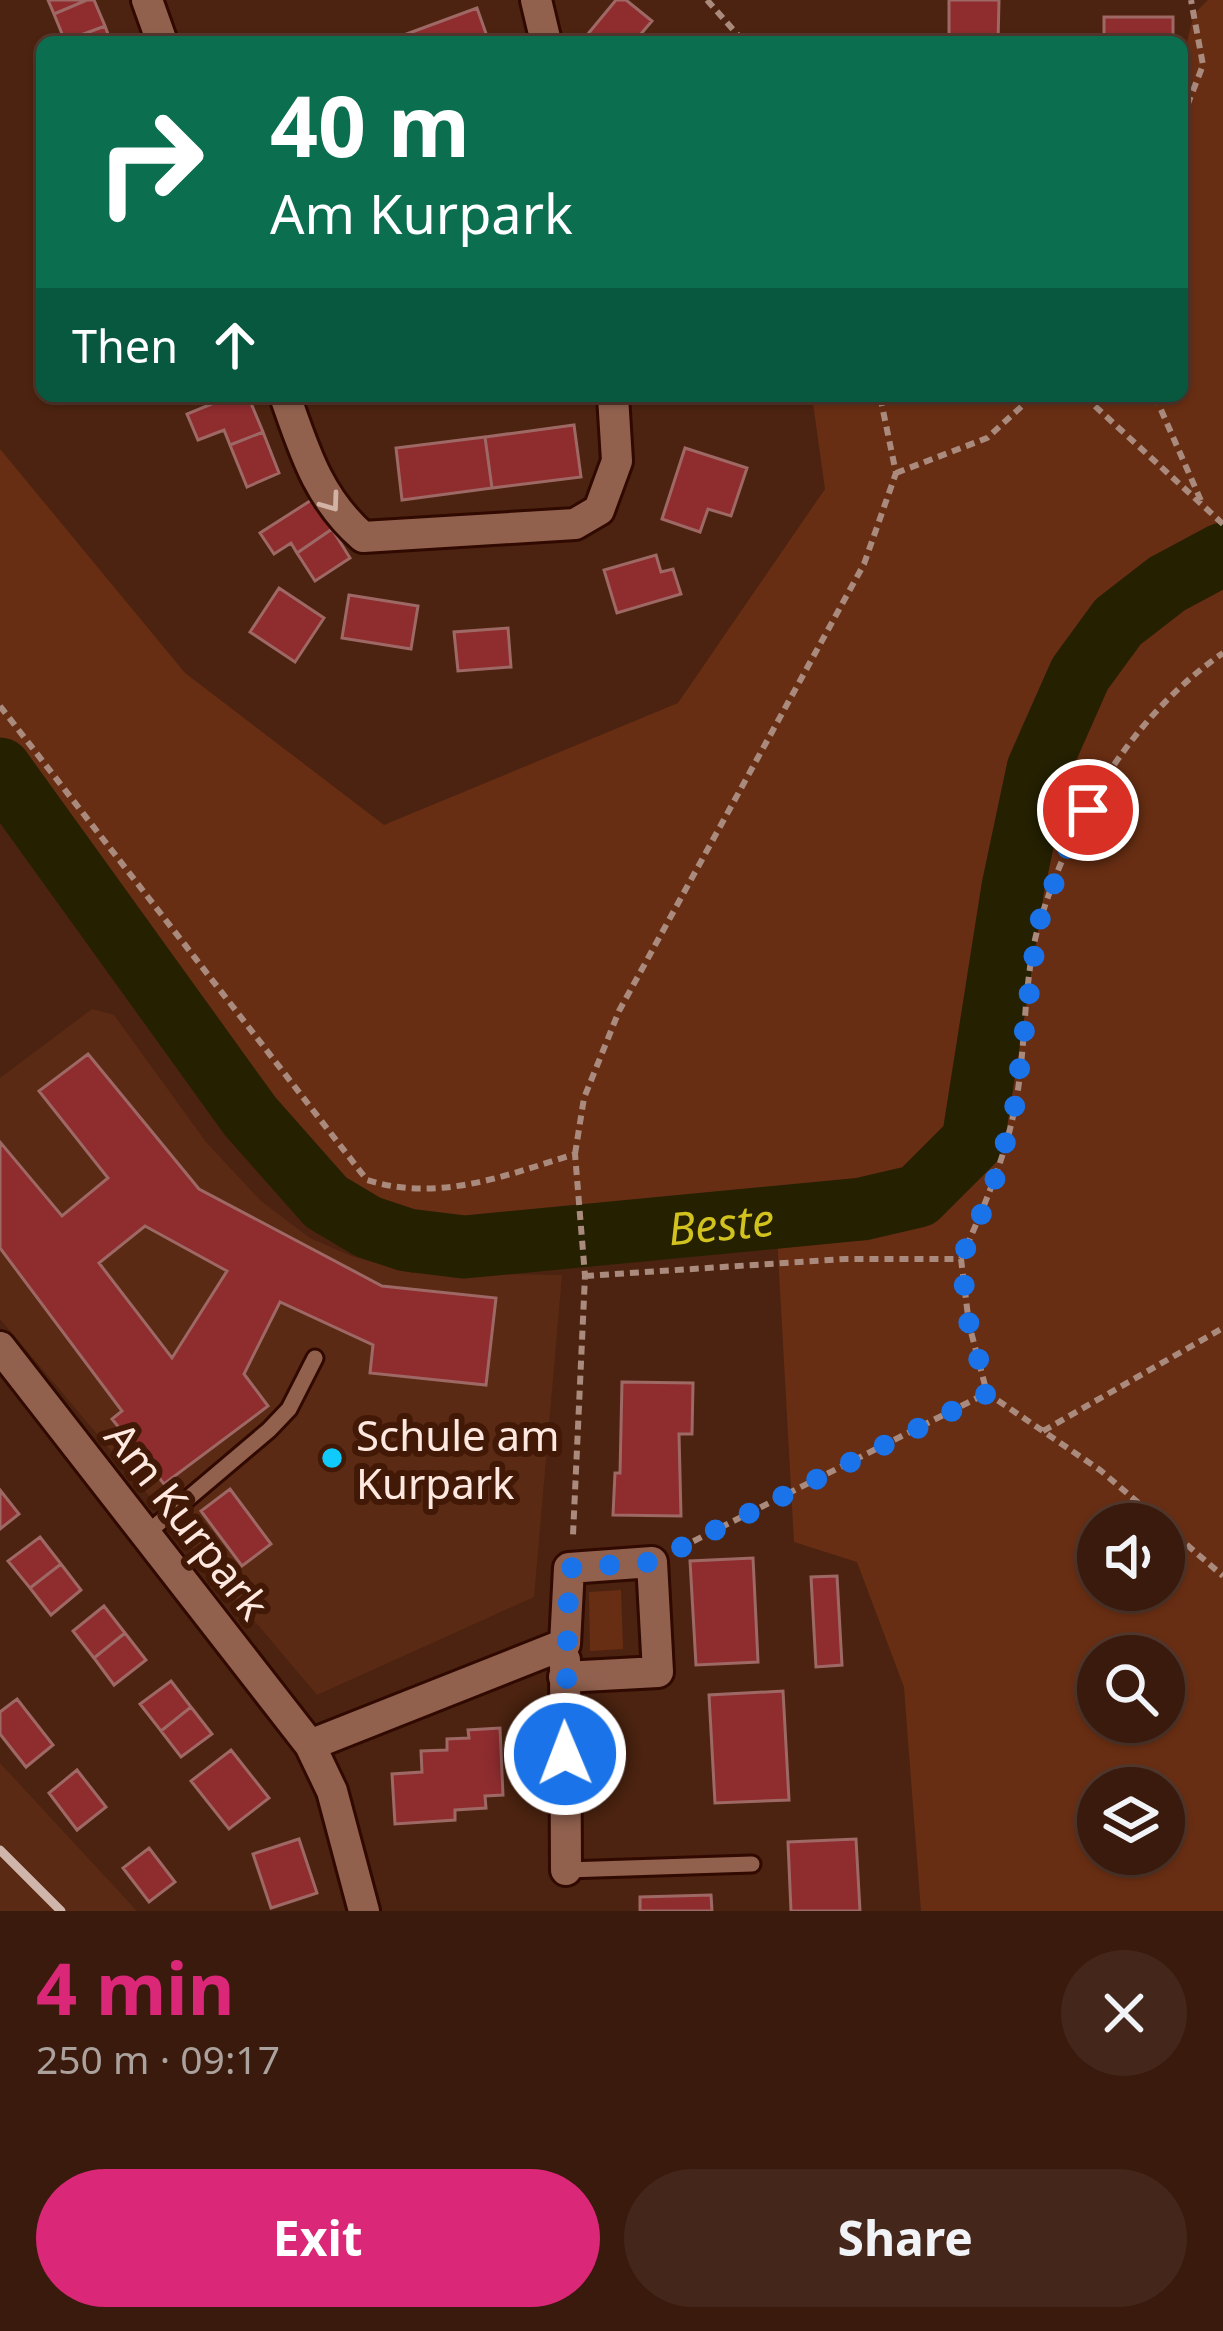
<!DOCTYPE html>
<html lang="en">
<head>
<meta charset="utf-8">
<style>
	:root { --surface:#391a0c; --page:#44271a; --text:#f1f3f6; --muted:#aba19d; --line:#53382d; --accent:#db2777 }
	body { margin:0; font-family:"Noto Sans",sans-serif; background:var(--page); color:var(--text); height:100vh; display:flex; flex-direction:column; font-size:45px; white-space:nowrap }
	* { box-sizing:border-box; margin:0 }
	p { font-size:39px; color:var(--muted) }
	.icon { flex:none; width:66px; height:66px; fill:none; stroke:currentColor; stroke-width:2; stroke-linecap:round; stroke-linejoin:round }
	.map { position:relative; height:1911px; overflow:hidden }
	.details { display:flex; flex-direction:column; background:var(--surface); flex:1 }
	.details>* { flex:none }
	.banner { position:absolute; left:36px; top:36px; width:1152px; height:366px; border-radius:18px; box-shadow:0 3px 9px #0004,0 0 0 3px var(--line); background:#0b6e4f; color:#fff; overflow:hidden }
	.controls { position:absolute; left:1077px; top:1503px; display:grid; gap:24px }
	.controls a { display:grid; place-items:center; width:108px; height:108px; border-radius:50%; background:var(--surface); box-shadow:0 3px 9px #0004,0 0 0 3px var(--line); font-size:60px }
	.pin { position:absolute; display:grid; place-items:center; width:102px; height:102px; color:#fff; margin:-51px; border:6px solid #fff; border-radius:50%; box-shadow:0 3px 12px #0007 }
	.me { position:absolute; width:132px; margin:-66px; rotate:359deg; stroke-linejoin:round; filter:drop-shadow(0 0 9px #0008) }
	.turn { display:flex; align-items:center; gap:42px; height:252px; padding:0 36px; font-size:54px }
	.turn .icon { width:156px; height:156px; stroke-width:2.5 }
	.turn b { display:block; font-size:84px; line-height:102px }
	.then { display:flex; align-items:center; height:114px; padding:0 36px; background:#0003; gap:24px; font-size:45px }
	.round { display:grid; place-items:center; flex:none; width:126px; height:126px; border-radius:63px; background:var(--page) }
	.headline { display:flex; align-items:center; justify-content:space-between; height:204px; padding:0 36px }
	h1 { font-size:72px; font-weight:700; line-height:90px; color:var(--accent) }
	.action { display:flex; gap:24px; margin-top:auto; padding:24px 36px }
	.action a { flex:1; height:138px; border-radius:72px; background:var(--accent); color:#fff; font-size:48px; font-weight:700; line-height:138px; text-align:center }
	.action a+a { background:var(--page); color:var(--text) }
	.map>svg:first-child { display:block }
	.built { fill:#5a2a14 }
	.green { fill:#682e13; fill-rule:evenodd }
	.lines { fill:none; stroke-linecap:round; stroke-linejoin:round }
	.river { stroke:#242000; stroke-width:63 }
	.building { fill:#8e2c2e; stroke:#9e6865; stroke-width:3; fill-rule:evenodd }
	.service-casing { stroke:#300900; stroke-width:21 }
	.minor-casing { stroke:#300900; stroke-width:36 }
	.path { stroke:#a98a7d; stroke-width:6; stroke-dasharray:9 6; stroke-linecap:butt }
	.service { stroke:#91614e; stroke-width:15 }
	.minor { stroke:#91614e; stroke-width:30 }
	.rail { stroke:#d0b5aa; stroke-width:9 }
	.oneway { stroke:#d2b2a5 }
	.route { stroke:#1a73e8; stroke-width:21; stroke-dasharray:0 37.8 }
	.poi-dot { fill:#0fcafa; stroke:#411906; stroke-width:4.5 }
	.labels { text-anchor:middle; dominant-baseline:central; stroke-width:12; stroke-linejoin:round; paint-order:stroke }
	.poi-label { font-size:42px; fill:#fee8df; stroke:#411906; text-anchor:start }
	.street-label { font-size:42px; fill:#fee8df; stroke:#411906 }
	.water-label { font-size:45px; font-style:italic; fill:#d2c21f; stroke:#411906 }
</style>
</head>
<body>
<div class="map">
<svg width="1223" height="1911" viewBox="0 0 1223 1911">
	<rect width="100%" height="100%" fill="#4c2310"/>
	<path class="built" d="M92,1009L114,1015L206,1142L261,1201L310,1238L351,1256L412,1273L562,1275L534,1597L317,1695L0,1319V1078Z
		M0,1763L137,1911H0Z"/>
	<path class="green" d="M1208,0H1223V1911H921L904,1687L857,1562L794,1542L776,1217L464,1247L407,1240L368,1227L326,1202L250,1116L0,769V449L185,673L384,825L678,703L825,489L812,396H1182V62L1194,14ZM1164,1524V1590H1098V1524ZM1098,1656H1164V1722H1098ZM1098,1788H1164V1854H1098Z
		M621,1590L623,1649L590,1651L589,1592Z"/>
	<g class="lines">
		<path class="river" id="s1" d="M0,769L250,1116L326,1202L368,1227L407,1240L464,1247L862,1209L918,1196L973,1141L1013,887L1038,769L1080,674L1118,622L1167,584L1223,554"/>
	</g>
	<path class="building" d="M48,0H87L54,14Z
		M87,0H94L105,26L65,41L54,14Z
		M616,0H626L652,21L634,42H596L587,35Z
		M949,0H999L998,42H949Z
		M477,8L489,42H394L393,39Z
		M1104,17H1173V42H1104Z
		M105,26L111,42H66L65,41Z
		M231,396H248L263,432L230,445L224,430L198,440L187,414Z
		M574,425L581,477L492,488L485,437Z
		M263,432L279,473L247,487L230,445Z
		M485,437L492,488L402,500L396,448Z
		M685,448L747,468L731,516L708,509L700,532L662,519Z
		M313,499L332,529L297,553L291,543L274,554L260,533Z
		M332,529L350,558L315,581L297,553Z
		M656,555L661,572L673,569L681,594L617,613L604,570Z
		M279,588L324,618L295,662L250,632Z
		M349,595L418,606L411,649L342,638Z
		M508,628L511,667L458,671L454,632Z
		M88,1054L199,1189L382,1286L496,1298L486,1385L370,1373L373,1345L280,1302L244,1374L268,1406L164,1484L112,1419L122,1411L0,1248V1142L62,1216L108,1178L39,1091ZM145,1226L227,1271L172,1358L99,1263Z
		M622,1382L693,1383L692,1434H679L681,1516L613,1515L615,1473H620Z
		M230,1489L271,1544L242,1566L201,1511Z
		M0,1490L19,1514L0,1529Z
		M40,1537L61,1564L30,1588L8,1561Z
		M753,1558L758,1662L696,1665L690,1561Z
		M61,1564L81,1590L51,1615L30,1588Z
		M837,1576L842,1665L816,1667L811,1577Z
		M104,1606L125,1633L94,1658L73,1631Z
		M125,1633L146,1660L114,1685L94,1658Z
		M171,1681L191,1707L161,1731L140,1704Z
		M783,1691L789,1800L715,1803L709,1695Z
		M17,1699L53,1745L26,1767L0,1734V1712Z
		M191,1707L212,1734L181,1757L161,1731Z
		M500,1728L503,1795L485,1796L486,1808L455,1810V1820L395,1824L392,1774L422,1772L421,1751L447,1750V1739L469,1738L468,1730Z
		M231,1750L269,1798L229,1829L191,1781Z
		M77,1770L106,1807L77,1830L49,1793Z
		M299,1839L317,1893L271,1908L253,1854Z
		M856,1839L860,1911H791L788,1842Z
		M149,1848L175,1882L149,1902L123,1868Z
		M711,1895L712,1911H640V1897Z"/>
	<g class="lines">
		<g class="service-casing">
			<path id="service" d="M146,1534L269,1430L289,1409L315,1358
				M566,1870L752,1864"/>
		</g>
		<g class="minor-casing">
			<path id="minor" d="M147,0L162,42
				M536,0L546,42
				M285,396C304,450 318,498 363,537L575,524L599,510L617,461L613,396
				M0,1347L310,1745L332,1791L364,1911
				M565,1660L566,1870
				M310,1745L565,1644L569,1568L652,1562L658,1672L564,1677"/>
		</g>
		<path class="path" d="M707,0L744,42
			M1182,119L1203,65L1191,0
			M1084,396L1223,524
			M1155,396L1202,503
			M896,473L987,438L1033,396
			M0,706L367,1180C438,1203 507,1175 575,1154L585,1276L573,1535
			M575,1154L584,1098L619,1011L864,564L896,473L880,396
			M961,1259L969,1324L987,1393L1100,1470L1163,1524
			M585,1276L845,1259H961C982,1211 1003,1164 1014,1112C1027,1052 1022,978 1040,921C1072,817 1133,715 1223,653
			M1043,1431L1223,1328
			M1164,1525L1223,1576
			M680,1548L987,1393"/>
		<use href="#service" class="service"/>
		<use href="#minor" class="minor"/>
		<path class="rail" d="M0,1850L61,1911"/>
	</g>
	<defs><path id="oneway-chevron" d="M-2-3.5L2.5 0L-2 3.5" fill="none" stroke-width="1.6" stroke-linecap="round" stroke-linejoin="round" transform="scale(3)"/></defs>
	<use class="oneway" href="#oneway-chevron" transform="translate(331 503) rotate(54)"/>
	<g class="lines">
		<path class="route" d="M565,1754L569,1568L652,1562L988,1393L969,1324L961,1259L991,1193L1014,1112L1038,925L1071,840L1088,810"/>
	</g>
	<circle class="poi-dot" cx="332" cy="1458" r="12"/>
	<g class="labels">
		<g class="poi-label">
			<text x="356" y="1434">Schule am<tspan x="356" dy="48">Kurpark</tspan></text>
		</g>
		<g class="street-label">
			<text transform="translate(188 1520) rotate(52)">Am Kurpark</text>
		</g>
		<g class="water-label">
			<text stroke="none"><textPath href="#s1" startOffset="948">Beste</textPath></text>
		</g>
	</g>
</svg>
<div class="controls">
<a><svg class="icon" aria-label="sound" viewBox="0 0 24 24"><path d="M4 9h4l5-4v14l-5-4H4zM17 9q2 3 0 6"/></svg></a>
<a><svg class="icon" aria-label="search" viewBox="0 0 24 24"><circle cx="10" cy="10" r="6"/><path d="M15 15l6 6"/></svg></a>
<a><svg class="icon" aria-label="layers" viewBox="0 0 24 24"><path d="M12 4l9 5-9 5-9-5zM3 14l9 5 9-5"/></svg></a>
</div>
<div class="pin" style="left:1088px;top:810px;background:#d93025"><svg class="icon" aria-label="arrive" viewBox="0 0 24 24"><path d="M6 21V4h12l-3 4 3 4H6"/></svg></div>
<svg class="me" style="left:565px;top:1754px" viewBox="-20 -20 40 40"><circle r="17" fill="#1a73e8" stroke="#fff" stroke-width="3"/><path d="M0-11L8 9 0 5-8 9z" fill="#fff"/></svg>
<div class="banner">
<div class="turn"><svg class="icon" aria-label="right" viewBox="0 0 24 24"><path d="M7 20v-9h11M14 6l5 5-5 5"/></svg><div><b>40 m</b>Am Kurpark</div></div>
<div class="then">Then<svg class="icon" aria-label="ahead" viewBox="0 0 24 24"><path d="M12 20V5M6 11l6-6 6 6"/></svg></div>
</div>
</div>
<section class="details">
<div class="headline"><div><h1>4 min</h1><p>250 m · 09:17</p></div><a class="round"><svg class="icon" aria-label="close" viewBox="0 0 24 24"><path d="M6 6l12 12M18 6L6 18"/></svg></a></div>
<div class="action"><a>Exit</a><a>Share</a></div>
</section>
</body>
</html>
